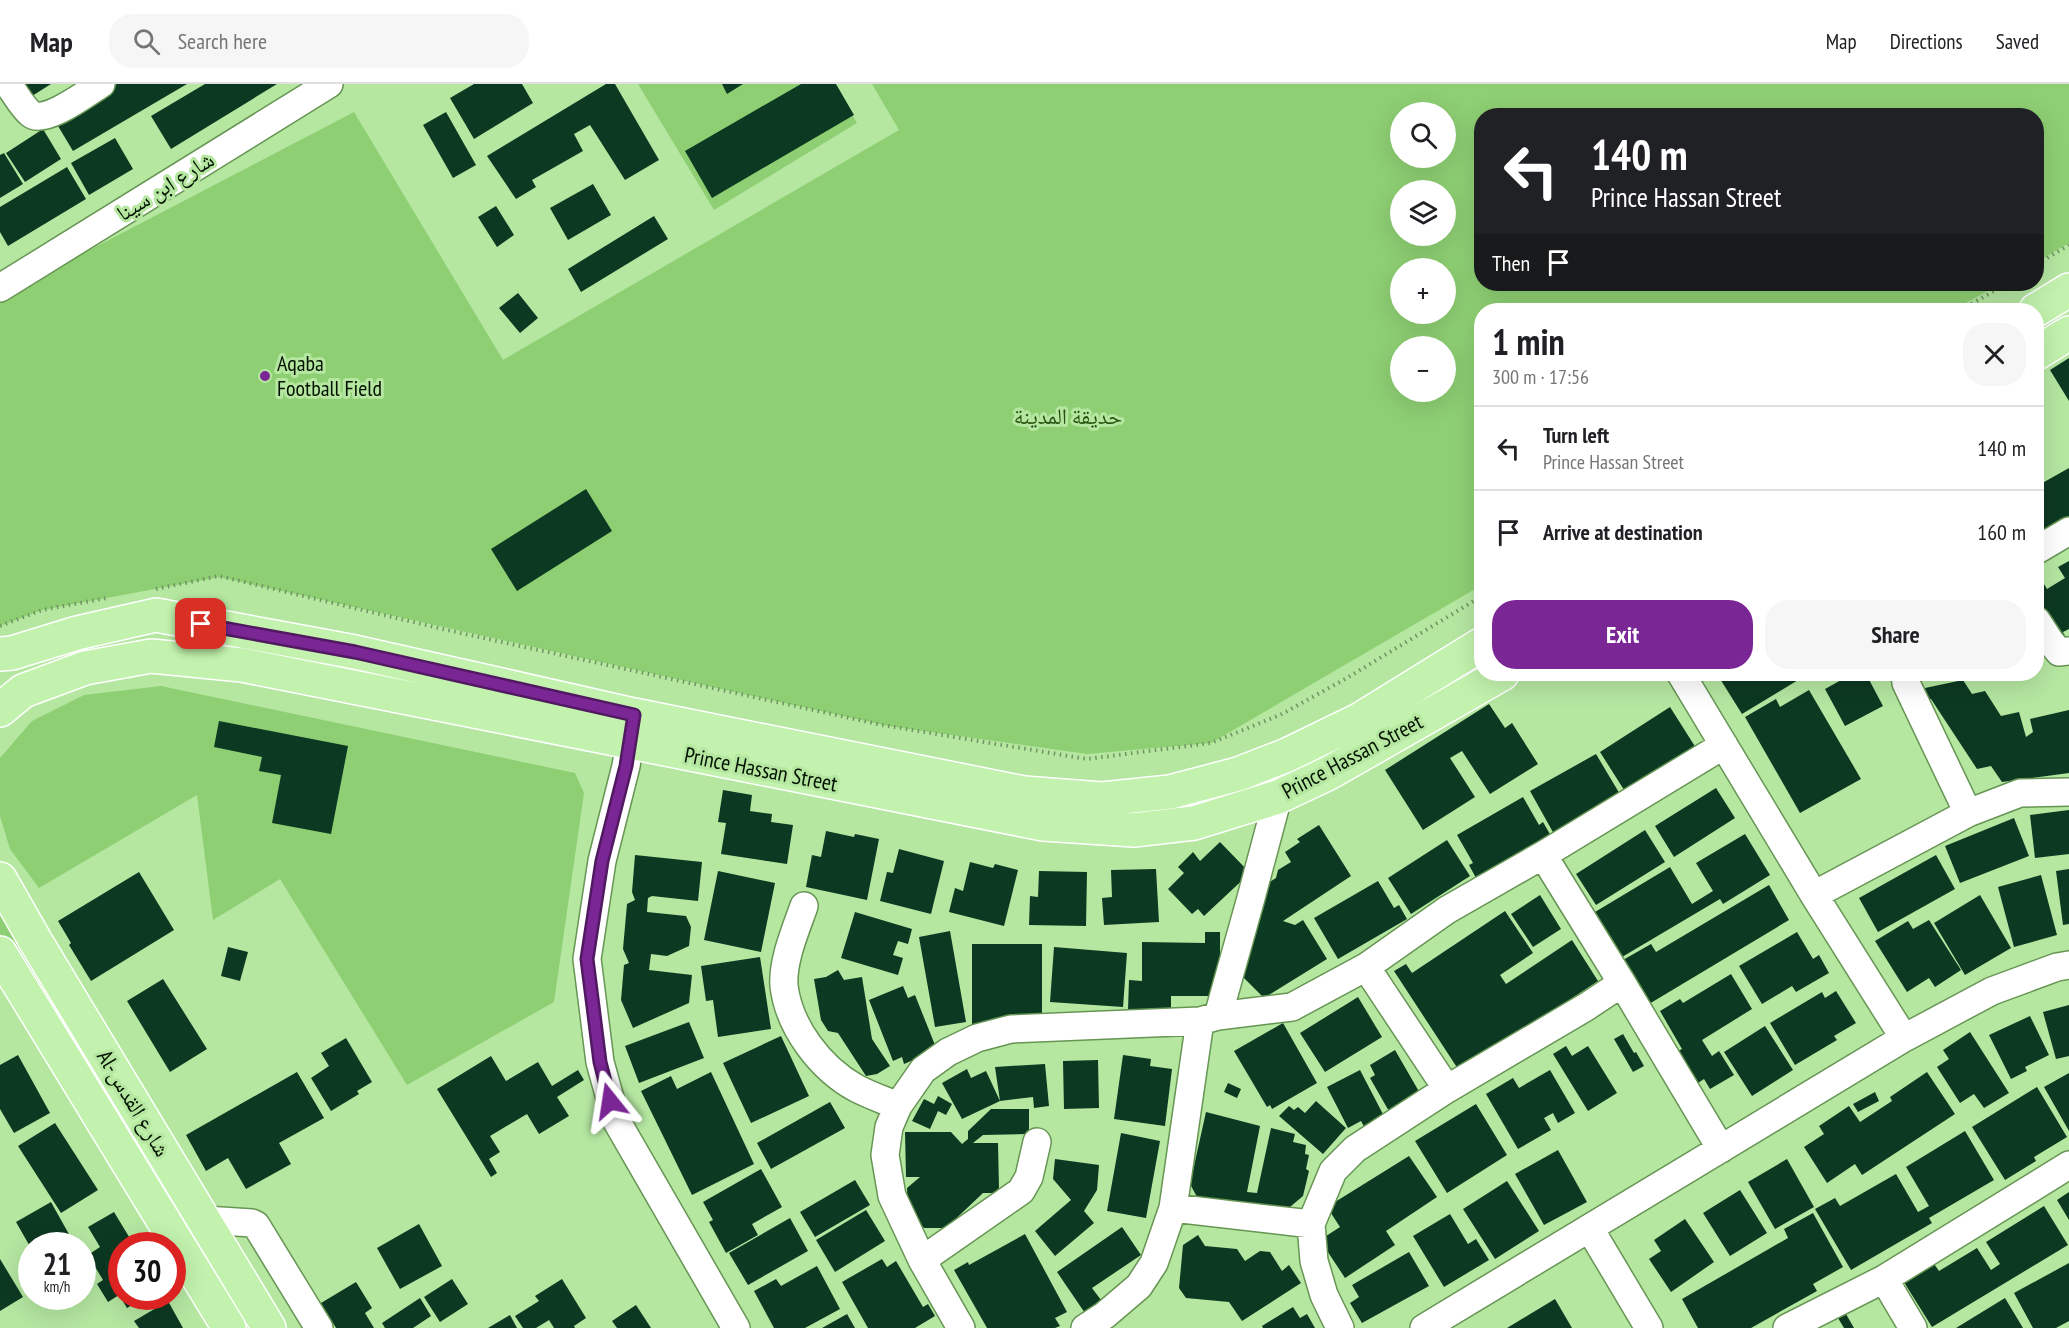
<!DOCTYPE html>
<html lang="en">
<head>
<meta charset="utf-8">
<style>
	:root { --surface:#fff; --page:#f6f6f6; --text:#202124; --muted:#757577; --line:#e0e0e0; --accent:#7b2695 }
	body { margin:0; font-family:"PT Sans Narrow","Noto Naskh Arabic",sans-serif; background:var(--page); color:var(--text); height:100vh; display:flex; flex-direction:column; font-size:22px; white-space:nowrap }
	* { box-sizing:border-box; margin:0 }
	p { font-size:20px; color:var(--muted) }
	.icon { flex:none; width:33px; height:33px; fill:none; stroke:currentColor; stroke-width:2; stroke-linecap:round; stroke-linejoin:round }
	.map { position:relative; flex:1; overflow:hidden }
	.sheet { position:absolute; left:1474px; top:219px; width:570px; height:378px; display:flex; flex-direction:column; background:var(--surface); border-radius:24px; box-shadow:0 6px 24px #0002 }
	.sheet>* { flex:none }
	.banner { position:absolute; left:1474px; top:24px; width:570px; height:183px; border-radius:24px; box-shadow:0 6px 24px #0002; background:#202124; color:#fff; overflow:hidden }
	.buttons { position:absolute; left:1390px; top:18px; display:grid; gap:12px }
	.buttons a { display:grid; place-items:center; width:66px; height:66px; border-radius:50%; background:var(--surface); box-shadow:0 6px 24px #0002; font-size:30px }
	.speed { position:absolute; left:18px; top:1148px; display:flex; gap:12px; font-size:30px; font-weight:700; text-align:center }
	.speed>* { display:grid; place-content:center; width:78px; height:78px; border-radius:50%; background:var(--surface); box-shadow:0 6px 24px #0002; line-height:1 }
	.speed small { font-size:15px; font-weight:400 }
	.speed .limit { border:9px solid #d22; background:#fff; color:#111 }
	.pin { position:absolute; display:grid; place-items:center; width:51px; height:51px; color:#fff; margin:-26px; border-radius:12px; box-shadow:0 3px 9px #0006 }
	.me { position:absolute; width:66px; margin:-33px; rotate:345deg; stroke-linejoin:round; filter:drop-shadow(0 0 4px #0008) }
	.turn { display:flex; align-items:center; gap:21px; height:126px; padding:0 18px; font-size:27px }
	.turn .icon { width:78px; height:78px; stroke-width:2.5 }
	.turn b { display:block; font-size:42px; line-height:51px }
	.then { display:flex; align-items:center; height:57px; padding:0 18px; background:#0003; gap:12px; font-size:22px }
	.round { display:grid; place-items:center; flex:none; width:63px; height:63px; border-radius:24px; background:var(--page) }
	.summary { display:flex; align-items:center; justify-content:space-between; height:102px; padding:0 18px }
	h1 { font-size:36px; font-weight:700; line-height:45px }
	.button { display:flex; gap:12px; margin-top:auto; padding:12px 18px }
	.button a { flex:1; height:69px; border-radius:24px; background:var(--accent); color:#fff; font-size:24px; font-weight:700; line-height:69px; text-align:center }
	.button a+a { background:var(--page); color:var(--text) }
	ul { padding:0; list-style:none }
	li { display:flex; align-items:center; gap:18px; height:84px; padding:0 18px; border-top:2px solid var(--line) }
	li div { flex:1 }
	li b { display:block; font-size:22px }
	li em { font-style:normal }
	header { display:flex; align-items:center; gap:36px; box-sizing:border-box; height:84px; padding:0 30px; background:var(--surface); border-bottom:2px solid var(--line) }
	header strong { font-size:28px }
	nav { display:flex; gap:33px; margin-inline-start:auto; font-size:21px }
	.search { width:420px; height:54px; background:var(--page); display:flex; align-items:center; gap:15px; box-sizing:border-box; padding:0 21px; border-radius:24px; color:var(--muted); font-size:22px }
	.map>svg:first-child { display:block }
	.green { fill:#8ecf73; fill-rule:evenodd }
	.building { fill:#0c3922 }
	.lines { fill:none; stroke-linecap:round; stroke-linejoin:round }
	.minor-casing { stroke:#679554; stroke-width:30 }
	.major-casing { stroke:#fff; stroke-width:36 }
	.path { stroke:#6f9361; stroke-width:4; stroke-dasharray:1.5 4.5; stroke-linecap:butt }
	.minor { stroke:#fff; stroke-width:27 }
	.major { stroke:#c2f2ad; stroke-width:33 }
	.route-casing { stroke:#501961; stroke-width:15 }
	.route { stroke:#7b2695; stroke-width:10 }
	.poi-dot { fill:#7b2695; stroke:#b5e7a1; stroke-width:2 }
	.labels { text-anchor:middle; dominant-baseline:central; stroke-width:6; stroke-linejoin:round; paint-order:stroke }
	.street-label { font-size:22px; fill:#031200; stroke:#b5e7a1 }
	.poi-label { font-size:22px; fill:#031200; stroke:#b5e7a1; text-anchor:start }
	.park-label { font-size:22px; fill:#275110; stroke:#b5e7a1 }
</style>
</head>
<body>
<header>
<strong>Map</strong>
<div class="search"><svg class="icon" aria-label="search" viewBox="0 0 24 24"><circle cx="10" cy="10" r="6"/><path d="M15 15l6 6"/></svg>Search here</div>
<nav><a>Map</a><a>Directions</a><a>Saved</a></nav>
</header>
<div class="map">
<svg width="2069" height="1244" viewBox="0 0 2069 1244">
	<rect width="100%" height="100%" fill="#b5e7a1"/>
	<path class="green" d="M638,0H834L857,39L714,126Z
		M872,0H2069V159L2037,178V32H1482V200H2000L1953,226H1482V501L1211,659L1087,670L888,642L219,493L42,526L0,542V218L32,196L354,28L503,276L899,46ZM1401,28H1446V74H1401ZM1401,106H1446V152H1401ZM1401,184H1446V230H1401ZM1401,262H1446V308H1401Z
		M161,602L575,689L584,709L554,918L407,1001L280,795L213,836L197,711L39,804L10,765L0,732V674L32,637L84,611Z
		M0,817L219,1188H215L165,1106L134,1070L0,850Z"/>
	<path class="building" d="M25,0H51L32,12Z
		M117,0H187L73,67L55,37Z
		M205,0H277L171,65L151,32Z
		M474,0H522L533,19L474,55L450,14Z
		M606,0H615L659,76L625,96L590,41L574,50L583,67L532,96L536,103L516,115L487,72Z
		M722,0H743L727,10Z
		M801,0H836L854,31L712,114L685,67Z
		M446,28L476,81L453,94L423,41Z
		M43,45L61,75L25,98L6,69Z
		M115,54L133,85L89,111L71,79Z
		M4,69L23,100L0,114V71Z
		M67,83L86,115L8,162L0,148V123Z
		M593,100L611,131L568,156L550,124Z
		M496,122L514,151L497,163L478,133Z
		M654,132L668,155L581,208L568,185Z
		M518,209L538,234L520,249L499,224Z
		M2069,274V317L2050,286Z
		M2069,384V434L2037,452V402Z
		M586,405L612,447L517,507L491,465Z
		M2069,477V545L2063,548L2066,554L2056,559L2037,525V498L2041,495L2047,505L2065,494L2058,483Z
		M1717,590H1808L1742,630Z
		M1852,590H1866L1883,622L1845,642L1825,605Z
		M1963,596L1972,610L1985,607L2001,632L2019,628L2026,653L2033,648L2030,635L2069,626V689L2002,698L1991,682L1977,685L1931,615H1927L1925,604Z
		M1809,606L1861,695L1800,729L1745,633L1776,615L1780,623Z
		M1489,620L1505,644L1512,639L1538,680L1490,710L1462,667L1450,674L1475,713L1423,746L1385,686Z
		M1670,623L1696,664L1626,709L1600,668Z
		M219,637L348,662L331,750L272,739L281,691L259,687L262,673L214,663Z
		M1596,670L1621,712L1554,750L1530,707Z
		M1716,704L1735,734L1674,773L1655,742Z
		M723,706L752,711L750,727L772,730L771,738L793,741L787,780L721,770L726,739L718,738Z
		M1523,713L1539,741L1543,738L1551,752L1476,794L1469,781L1473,779L1457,751Z
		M2069,726V770L2035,774L2030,731Z
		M2014,734L2029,772L1960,799L1945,762Z
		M1319,741L1351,792L1283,837L1295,841L1303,836L1327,875L1264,914L1238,888L1268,799L1276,794L1278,786L1291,778L1285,768L1300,758L1297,755Z
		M1645,746L1665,778L1596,821L1576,790Z
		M826,747L854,753L855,750L879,755L867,816L806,803L812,771L821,773Z
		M1745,750L1770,791L1723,820L1720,815L1622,873L1595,828L1670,783L1692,820L1713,807L1696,779Z
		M1447,756L1470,792L1411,830L1388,794Z
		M1220,758L1250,789L1204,832L1198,825L1192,830L1168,805L1184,789L1178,783L1193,768L1200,777Z
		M899,765L944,777L931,830L880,817L887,788L893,789Z
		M635,771L702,778L698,817L652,812L648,814L647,828L686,832L691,843L689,862L667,872L651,870L649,886L692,891L689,919L633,944L621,916L624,881L629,879L623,865L627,820L635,816L632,808Z
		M1936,771L1955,805L1878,848L1859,814Z
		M970,778L993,784L995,780L1018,786L1004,842L949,828L955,804L963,807Z
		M1156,785L1159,838L1104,841L1102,814L1112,813L1111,786Z
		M2069,785V840L2063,841L2056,787Z
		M718,787L775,799L761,868L704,856Z
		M1039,787L1087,788L1086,842L1029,841L1030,812L1038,813Z
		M139,788L174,846L91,897L69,861L71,859L58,837Z
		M2041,791L2057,851L2014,863L1998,803Z
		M1378,797L1394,824L1399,821L1407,835L1338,875L1314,834Z
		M1769,801L1789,836L1649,920L1623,876L1651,860L1656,868Z
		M1540,811L1561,845L1533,863L1511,830Z
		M1980,811L2011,864L1965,891L1934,839Z
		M1505,827L1533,869L1500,891L1506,900L1572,856L1598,897L1460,988L1394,887L1406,880L1412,889Z
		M855,828L912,845L908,860L898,857L893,871L903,874L898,891L841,874Z
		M1929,836L1961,886L1935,903L1929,894L1907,908L1875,857L1908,837L1913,845Z
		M950,847L966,938L935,943L919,853Z
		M1205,848H1220V912H1171V927L1128,926L1129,896L1142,897V858L1205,859Z
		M1797,848L1813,875L1819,871L1829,889L1796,908L1792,902L1762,920L1739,882Z
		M972,860H1042V941H972Z
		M228,863L248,868L240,897L221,892Z
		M1054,863L1127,869L1123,923L1050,918Z
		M760,873L771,945L718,953L713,916L706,917L701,882Z
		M838,886L844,896L862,893L872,955L890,982L877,990L866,992L838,949L828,947L821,936L814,895L826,893Z
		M1731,890L1752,925L1702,956L1712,972L1719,967L1734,991L1710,1005L1704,995L1698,999L1678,967L1682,965L1660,927L1680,915L1683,919Z
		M163,895L207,965L170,988L127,917Z
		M903,902L908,914L915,911L937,966L904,980L902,973L893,977L869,916Z
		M1836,907L1856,939L1834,952L1837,956L1795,981L1770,939L1822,908L1825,914Z
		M1358,913L1382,953L1325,988L1300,949Z
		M2069,921V972L2056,975L2043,928Z
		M2030,932L2049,971L2025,983L2027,987L2011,995L1989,951Z
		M689,938L704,974L639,999L625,962Z
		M1283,939L1317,999L1272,1025L1270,1021L1267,1023L1234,967Z
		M1765,942L1793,986L1752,1012L1724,968Z
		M1970,948L2009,1009L1984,1024L1974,1010L1960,1019L1937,983L1949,975L1943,966Z
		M1623,950L1634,969L1636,968L1644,982L1633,988L1614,955Z
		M781,952L809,1012L751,1039L723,979Z
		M346,954L372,998L357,1007L359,1010L331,1027L311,994L329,982L321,969Z
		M1566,962L1572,972L1588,962L1617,1009L1588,1027L1553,970Z
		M1395,966L1421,1011L1390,1029L1370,994L1375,991L1370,981Z
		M18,971L50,1029L14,1049L0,1025V981Z
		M1123,971L1151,975L1150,982L1172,985L1165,1042L1114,1035Z
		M491,972L506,997L538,978L552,1002L578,986L584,996L557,1013L569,1032L539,1050L527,1030L490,1052L500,1068L489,1075L497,1089L491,1093L437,1005Z
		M1098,976L1099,1024L1064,1025L1063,977Z
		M1045,980L1049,1022L1034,1024L1033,1013L1000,1017L962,1035L942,999L967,985L971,994L986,987L1000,1017L995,983Z
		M1360,986L1386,1036L1366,1046L1361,1037L1348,1044L1327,1003Z
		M1550,986L1575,1029L1558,1039L1553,1029L1544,1034L1551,1046L1518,1065L1486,1010L1513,994L1519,1004Z
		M297,988L324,1034L279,1059L291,1080L246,1105L228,1074L206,1087L186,1051Z
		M711,988L754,1080L692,1111L641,1007L671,992L677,1005Z
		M1927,988L1955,1030L1862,1091L1855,1080L1827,1099L1804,1063L1824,1050L1819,1042L1849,1022L1860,1038L1892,1017L1890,1013Z
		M2069,989V1047L2044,1003Z
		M1228,999L1241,1005L1237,1014L1224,1008Z
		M2037,1003L2067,1053L2034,1073L2036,1077L2005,1096L1972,1043Z
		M1875,1008L1879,1017L1858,1028L1853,1020Z
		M938,1012L952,1020L946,1031L938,1027L930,1045L912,1037L924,1015L934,1020Z
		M1316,1017L1346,1044L1323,1070L1279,1032L1289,1022L1294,1026L1298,1023L1305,1029Z
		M830,1018L845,1044L771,1085L757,1059Z
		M1476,1020L1507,1071L1447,1109L1415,1057Z
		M991,1025H1029V1050L983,1051L973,1059H998L999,1104L994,1109H983L946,1144H924L908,1127L907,1104L920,1093H906L905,1048H951L962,1060L968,1055V1047Z
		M1206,1028L1260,1042L1247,1108L1257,1109L1271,1044L1295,1050L1293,1058L1306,1061L1305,1070L1309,1071L1306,1085L1309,1087L1303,1112L1284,1128L1197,1113L1190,1100Z
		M55,1039L98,1106L61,1129L18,1062Z
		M1965,1047L1994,1096L1929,1134L1932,1139L1851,1186L1815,1125L1835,1114L1840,1122L1896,1090L1918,1128L1929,1122L1906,1083Z
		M1121,1049L1160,1057L1146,1134L1107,1127Z
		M1558,1066L1587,1118L1544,1141L1515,1090Z
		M1409,1072L1437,1113L1386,1147L1395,1161L1345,1194L1320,1156L1340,1143L1327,1123Z
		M1055,1075L1099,1081L1097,1106L1084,1127L1094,1139L1055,1172L1035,1147L1071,1116L1053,1095Z
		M1787,1075L1814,1123L1775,1145L1748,1098Z
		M761,1085L782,1123L752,1140L758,1151L726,1169L709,1138L713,1136L703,1118Z
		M855,1096L870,1121L815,1153L800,1128Z
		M1507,1097L1539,1147L1495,1175L1463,1125Z
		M1740,1106L1767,1149L1730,1172L1703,1129Z
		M2069,1108V1136L2057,1116Z
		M51,1118L75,1161H32V1166L16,1138Z
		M2044,1122L2068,1161L1932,1243L1902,1195L1932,1177L1939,1187L1977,1164L1991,1186L2000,1180L1986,1158Z
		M866,1126L885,1157L835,1188L816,1156Z
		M114,1128L134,1161H122V1212H148L127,1224L119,1211L108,1218L97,1200L103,1196L88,1171L100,1163L88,1143Z
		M1813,1129L1843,1183L1813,1200L1817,1207L1751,1244H1698L1682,1215L1788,1154L1784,1145Z
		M1450,1130L1468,1160L1476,1155L1489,1176L1444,1203L1413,1152Z
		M790,1134L808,1167L748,1201L729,1169Z
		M1685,1135L1714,1178L1671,1208L1649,1175L1661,1167L1654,1156Z
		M419,1140L442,1182L400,1205L377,1164Z
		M1122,1143L1141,1171L1092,1204L1104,1220L1087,1232L1057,1188Z
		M1025,1150L1067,1228L1055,1234L1060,1242L1055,1244H987L954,1186L968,1178L969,1181Z
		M1198,1151L1205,1162L1237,1165L1245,1177L1260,1167L1270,1168L1282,1187L1289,1181L1301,1199L1242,1237L1229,1218L1186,1214L1179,1204L1183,1161Z
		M1409,1168L1429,1202L1362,1239L1350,1219L1359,1213L1352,1201Z
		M0,1175L23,1213L0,1227Z
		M882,1175L887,1183L896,1177L923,1223L928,1220L935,1232L915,1244H868L842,1198Z
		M2069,1179V1237L2056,1244H2033L2014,1209Z
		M817,1182L840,1225L805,1244H774L754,1207L776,1195L781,1202Z
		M452,1195L468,1220L440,1238L424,1213Z
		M562,1195L586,1234L574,1242L575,1244H554L549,1236L536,1244H523L515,1232L539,1217L535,1212Z
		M356,1198L372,1224L365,1229L374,1244H336L321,1219Z
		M420,1214L431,1232L413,1244H385L382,1239Z
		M2005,1214L2023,1244H1956Z
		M1555,1215L1572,1244H1507Z
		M168,1217L183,1244H139L134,1237Z
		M636,1221L651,1244H617L612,1237Z
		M1293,1223L1300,1234L1307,1230L1315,1244H1263L1262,1242Z
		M847,1230L855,1244H822Z
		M1846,1230L1854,1244H1844L1838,1234Z
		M510,1231L517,1244H488Z"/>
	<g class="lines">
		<g class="minor-casing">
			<path id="minor" d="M8,0C15,9 22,23 31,30C45,41 88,8 101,0
				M0,204L329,0
				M2037,466L2069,447
				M2037,537L2050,557L2059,568L2069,567
				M1681,590L1814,811L1904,954
				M1905,590L1906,599L1968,729
				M633,638L626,682L602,777L587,875L600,978L616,1036L736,1244
				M1543,771L1622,899L1721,1065
				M1814,811L1968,729L2020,709L2069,708
				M804,822C796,845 782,877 784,902C789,943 820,984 856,1004C869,1011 884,1016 898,1022
				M1366,883L1447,1005
				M1218,932L1251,814L1278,713
				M1173,1124L1311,1140
				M205,1136L252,1139L256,1141L319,1244
				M1590,1145L1649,1244
				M922,1176L1021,1107L1029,1093L1037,1058
				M1884,1195L1913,1244
				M961,1244L922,1176L892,1112L885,1071L889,1043L898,1022L923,986L948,968L977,954L1011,945L1200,937L1218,932L1292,923L1366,883L1447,826L1543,771L1724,661
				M1085,1244L1105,1231L1139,1202L1154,1179L1173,1124L1200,937
				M1340,1244L1324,1211L1314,1177L1311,1140L1333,1087L1355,1065L1447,1005L1586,923L1622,899
				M1424,1244L1904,954L1992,907L2057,883L2069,881
				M1787,1244L1884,1195L2069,1081"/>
		</g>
		<g class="major-casing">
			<path id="major" d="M2036,226L2069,206
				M2037,269L2069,249
				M0,570L12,569L77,549L156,531L355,568L634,631L1024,709L1102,715L1170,708L1238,690L1287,671L1359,636L1482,560
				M0,626L23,607L85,584L151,572L242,581L1043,740L1134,746L1194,739L1278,713L1329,689L1502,590
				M0,795L36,858L269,1244
				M0,869L229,1244"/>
		</g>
		<path class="path" d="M2037,180L2069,161
			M1961,226L2006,200
			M156,505L219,492L447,546L882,641L1087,675L1211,659L1280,631L1347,594L1482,512
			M0,542L42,526L107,514"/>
		<use href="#minor" class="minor"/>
		<use href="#major" class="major"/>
	</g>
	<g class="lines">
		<g class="route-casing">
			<path id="route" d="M201,540L355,568L634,631L626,682L602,777L587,875L600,978L610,1017"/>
		</g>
		<use href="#route" class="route"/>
	</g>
	<circle class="poi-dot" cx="265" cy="292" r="6"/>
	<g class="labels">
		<g class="street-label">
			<text transform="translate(165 102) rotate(-32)">شارع ابن سينا</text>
			<text transform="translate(1352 672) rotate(-28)">Prince Hassan Street</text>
			<text transform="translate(761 685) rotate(11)">Prince Hassan Street</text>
			<text transform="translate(134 1019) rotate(59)">Al-شارع القدس</text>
		</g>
		<g class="poi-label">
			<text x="277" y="279">Aqaba<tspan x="277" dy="25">Football Field</tspan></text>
		</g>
		<g class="park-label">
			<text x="1068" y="332">حديقة المدينة</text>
		</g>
	</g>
</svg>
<div class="buttons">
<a><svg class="icon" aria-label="search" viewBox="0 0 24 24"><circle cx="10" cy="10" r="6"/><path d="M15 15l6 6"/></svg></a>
<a><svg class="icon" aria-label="layers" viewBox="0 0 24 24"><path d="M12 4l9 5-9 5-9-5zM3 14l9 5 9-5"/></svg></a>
<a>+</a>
<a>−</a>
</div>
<div class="speed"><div>21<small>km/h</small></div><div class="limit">30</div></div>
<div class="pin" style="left:201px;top:540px;background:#d93025"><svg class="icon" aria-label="arrive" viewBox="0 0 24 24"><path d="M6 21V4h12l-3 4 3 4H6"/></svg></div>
<svg class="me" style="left:610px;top:1017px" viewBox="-20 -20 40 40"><path d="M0-17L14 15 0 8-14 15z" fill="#7b2695" stroke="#fff" stroke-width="4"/></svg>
<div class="banner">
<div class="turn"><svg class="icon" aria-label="left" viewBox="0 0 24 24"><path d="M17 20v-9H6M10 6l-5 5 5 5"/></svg><div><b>140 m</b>Prince Hassan Street</div></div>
<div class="then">Then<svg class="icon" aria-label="arrive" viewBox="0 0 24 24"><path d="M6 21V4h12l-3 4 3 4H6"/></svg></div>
</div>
<section class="sheet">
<div class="summary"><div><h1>1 min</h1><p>300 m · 17:56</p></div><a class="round"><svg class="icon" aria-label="close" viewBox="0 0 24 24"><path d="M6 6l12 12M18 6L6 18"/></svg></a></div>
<ul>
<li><svg class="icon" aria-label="left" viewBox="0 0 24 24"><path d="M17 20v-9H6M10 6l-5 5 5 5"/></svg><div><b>Turn left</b><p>Prince Hassan Street</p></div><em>140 m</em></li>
<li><svg class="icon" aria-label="arrive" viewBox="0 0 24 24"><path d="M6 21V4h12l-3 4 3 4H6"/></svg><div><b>Arrive at destination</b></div><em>160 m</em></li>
</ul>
<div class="button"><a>Exit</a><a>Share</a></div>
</section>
</div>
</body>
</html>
